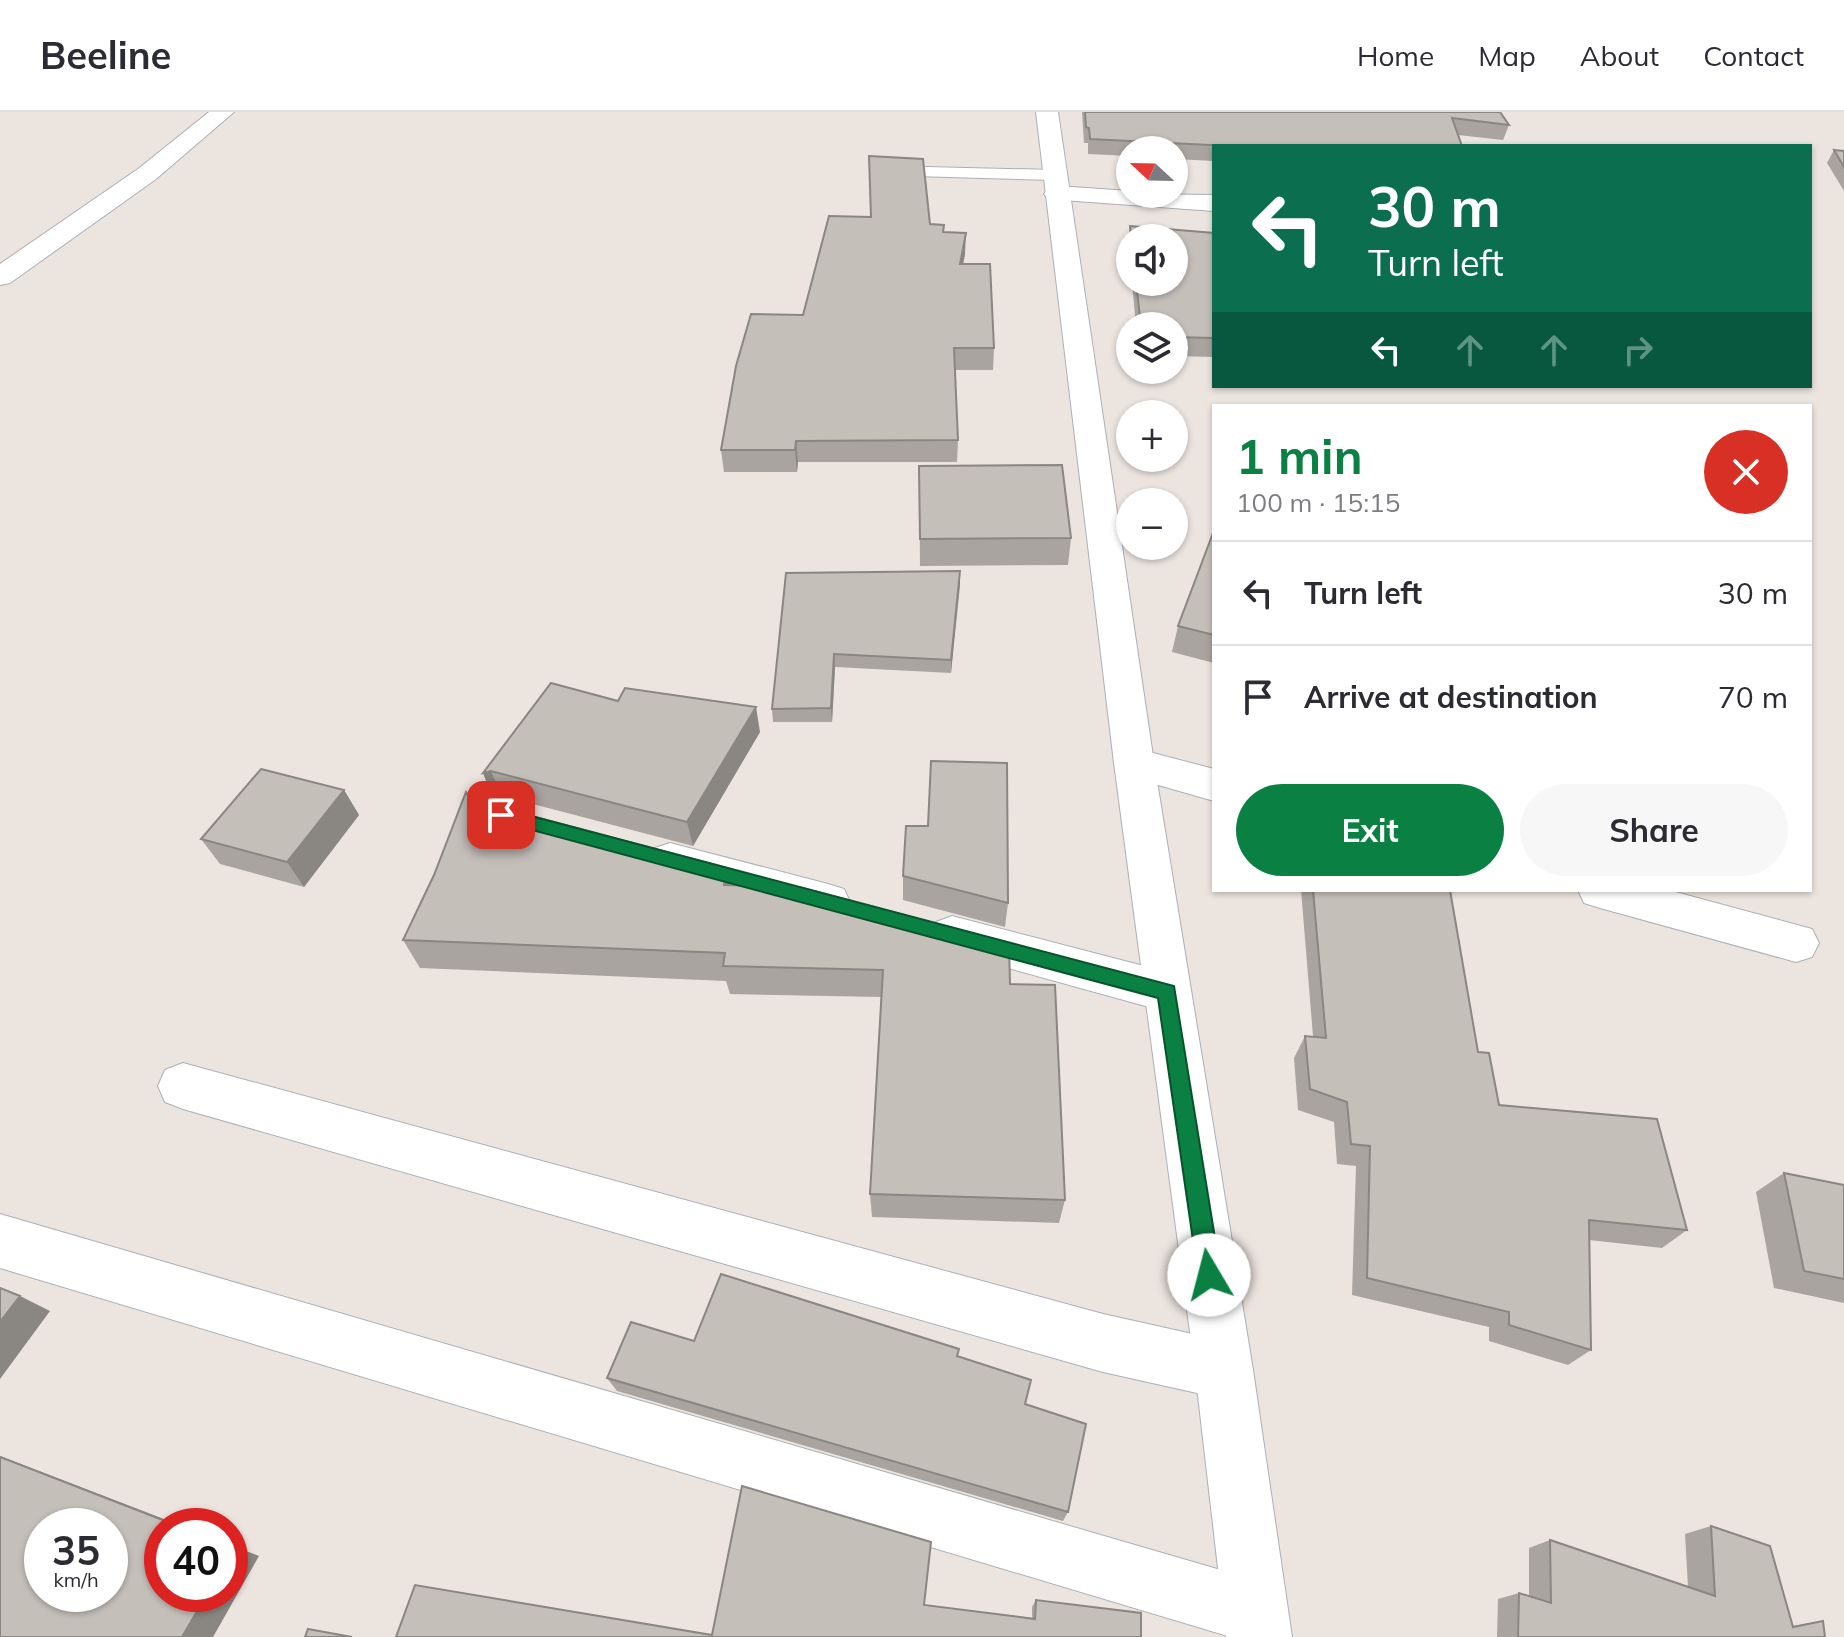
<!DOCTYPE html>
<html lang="en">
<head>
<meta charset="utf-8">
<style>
	:root { --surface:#fff; --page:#f7f7f7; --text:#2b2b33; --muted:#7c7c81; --line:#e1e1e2; --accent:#0b8043 }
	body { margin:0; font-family:Mulish,sans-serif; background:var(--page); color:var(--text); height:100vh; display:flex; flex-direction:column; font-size:30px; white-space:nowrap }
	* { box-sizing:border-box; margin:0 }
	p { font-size:26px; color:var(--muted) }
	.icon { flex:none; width:44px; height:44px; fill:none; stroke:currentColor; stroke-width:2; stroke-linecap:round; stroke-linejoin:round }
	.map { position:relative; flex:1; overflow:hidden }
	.details { position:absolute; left:1212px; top:292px; width:600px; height:488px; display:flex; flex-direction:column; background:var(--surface); border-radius:0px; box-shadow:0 2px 6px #0004 }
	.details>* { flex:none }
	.hud { position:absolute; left:1212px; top:32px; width:600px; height:244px; border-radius:0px; box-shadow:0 2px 6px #0004; background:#0b6e4f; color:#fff; overflow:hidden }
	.needle { width:52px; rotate:292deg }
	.buttons { position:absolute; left:1116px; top:24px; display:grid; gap:16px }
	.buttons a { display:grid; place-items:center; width:72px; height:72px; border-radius:50%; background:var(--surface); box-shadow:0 2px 6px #0004; font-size:40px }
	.speed { position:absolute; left:24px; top:1396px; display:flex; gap:16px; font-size:40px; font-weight:700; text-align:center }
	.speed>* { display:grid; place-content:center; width:104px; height:104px; border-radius:50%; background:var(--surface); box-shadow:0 2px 6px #0004; line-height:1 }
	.speed small { font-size:20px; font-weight:400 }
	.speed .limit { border:12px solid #d22; background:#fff; color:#111 }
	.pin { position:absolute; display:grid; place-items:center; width:68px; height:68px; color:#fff; margin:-34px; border-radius:16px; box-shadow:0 4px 12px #0006 }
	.me { position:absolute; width:88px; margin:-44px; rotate:352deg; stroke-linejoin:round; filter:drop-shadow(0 0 6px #0008) }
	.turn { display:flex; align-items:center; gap:28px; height:168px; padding:0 24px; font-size:36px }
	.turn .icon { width:104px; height:104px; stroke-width:2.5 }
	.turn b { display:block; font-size:56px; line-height:68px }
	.lanes { display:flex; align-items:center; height:76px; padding:0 24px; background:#0003; justify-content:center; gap:40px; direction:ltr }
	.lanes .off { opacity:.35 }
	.round { display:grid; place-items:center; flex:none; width:84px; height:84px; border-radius:42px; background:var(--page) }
	.summary { display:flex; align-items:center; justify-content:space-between; height:136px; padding:0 24px }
	h1 { font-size:48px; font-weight:700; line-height:60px; color:var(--accent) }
	.button { display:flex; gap:16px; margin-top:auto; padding:16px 24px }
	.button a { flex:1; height:92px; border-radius:48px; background:var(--accent); color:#fff; font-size:32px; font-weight:700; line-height:92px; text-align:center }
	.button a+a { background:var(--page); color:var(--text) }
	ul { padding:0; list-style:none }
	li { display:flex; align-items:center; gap:24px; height:104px; padding:0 24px; border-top:2px solid var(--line) }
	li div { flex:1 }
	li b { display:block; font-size:30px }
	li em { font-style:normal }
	header { display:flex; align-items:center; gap:48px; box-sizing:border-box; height:112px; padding:0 40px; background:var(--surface); border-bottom:2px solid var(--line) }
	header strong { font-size:38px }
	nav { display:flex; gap:44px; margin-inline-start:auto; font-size:28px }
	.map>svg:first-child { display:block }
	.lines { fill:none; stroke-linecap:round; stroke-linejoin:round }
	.service-casing { stroke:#abb0b7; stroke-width:2 }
	.minor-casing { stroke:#abb0b7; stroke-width:2 }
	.tertiary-casing { stroke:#abb0b7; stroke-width:2 }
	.service { fill:#fff; fill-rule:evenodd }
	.minor { fill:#fff; fill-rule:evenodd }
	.tertiary { fill:#fff; fill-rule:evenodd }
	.wall { fill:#a9a4a0 }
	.shaded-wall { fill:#8a8682 }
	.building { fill:#c5bfba; stroke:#8a8682; stroke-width:2; fill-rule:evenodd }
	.route { fill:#0b8043; stroke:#07532c; stroke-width:2 }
</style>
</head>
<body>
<header>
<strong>Beeline</strong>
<nav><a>Home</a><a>Map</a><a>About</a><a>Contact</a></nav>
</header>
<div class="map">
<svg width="1844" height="1525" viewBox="0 0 1844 1525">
	<rect width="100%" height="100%" fill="#ece4df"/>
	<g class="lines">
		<g class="service-casing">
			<path id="service" d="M885,54L1055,58L1063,63L1055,68L879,63L877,59Z"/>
		</g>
		<g class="minor-casing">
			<path id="minor" d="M209,0H234L156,67L10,171L0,173V152L138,57Z
				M1057,74L1130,79V82L1214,83V99L1048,87L1044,82L1048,77Z
				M1134,636L1214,657V689L1120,662L1114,651L1120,640Z
				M670,731L828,772L844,777L850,790L844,803L828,808L655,760L648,748L655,736Z
				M1578,778H1668L1812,817L1819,831L1812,845L1796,850L1600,796L1584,791Z
				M952,804L1167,860L1184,866L1191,880L1184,894L1167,900L936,836L929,823L936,810Z
				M183,951L1103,1202L1224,1229L1244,1238L1253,1258L1244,1278L1224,1287L1103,1260L183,997L165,990L158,974L165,958Z
				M0,1102L1255,1468L1278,1477L1287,1500L1278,1523L1231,1525L0,1156Z"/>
		</g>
		<g class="tertiary-casing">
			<path id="tertiary" d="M1036,0H1058L1154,651L1253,1258L1292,1525H1226L1195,1258L1114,651Z"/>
		</g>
		<use href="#service" class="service"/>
		<use href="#minor" class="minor"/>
		<use href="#tertiary" class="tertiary"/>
	</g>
	<path class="wall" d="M1082,0H1500L1509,13L1503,28L1458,23L1462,34H1214V49L1174,47V38H1130V44L1088,42V31H1084Z
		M1834,38L1844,39V79L1827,51Z
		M930,112L944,113V120L965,142L963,152L994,236L993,258H955L958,328L957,350H798L797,360H724L721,338L803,203Z
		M1130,114L1214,121V245L1174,244V214H1136L1132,170H1174V126H1130V155L1128,133Z
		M919,354L1071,426L1068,453L920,454Z
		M1214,421V551L1172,540L1178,514Z
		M960,459L951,561L835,555L832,610H773L772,597L786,461Z
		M618,589L760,620L693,734L502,684L493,686L483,661Z
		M344,678L359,703L304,775L220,752L201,727Z
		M471,688L731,773L1010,872L1065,1088L1059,1111L872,1105L870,1082L881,885L730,882L726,869L420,856L403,828Z
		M903,764L1008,791L1005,815L903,788Z
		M1301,778H1450L1478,940L1499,993L1687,1118L1662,1136L1589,1128L1591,1238L1568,1253L1489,1229V1215L1352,1183L1356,1054L1337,1052L1334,1010L1298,998L1294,946L1305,924H1313Z
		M1784,1061L1844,1073V1191L1774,1176L1756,1080Z
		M694,1229L958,1244L1068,1400L1063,1409L617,1279L607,1266Z
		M1711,1414L1792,1514L1823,1509L1825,1525H1497L1498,1487L1519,1481L1529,1484V1436L1550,1428L1688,1475L1685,1422Z
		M931,1430L924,1493L1032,1506V1495L1036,1488L1141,1525L712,1523Z"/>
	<path class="shaded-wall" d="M966,121L965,142L959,173L960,152Z
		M796,329L798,350L797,360L795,338Z
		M960,459V473L951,561V548Z
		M834,542L835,555L832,610L831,596Z
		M756,595L760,620L693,734L687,710Z
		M491,659L502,684L493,686L483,661Z
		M344,678L359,703L304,775L287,750Z
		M727,756L734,785L724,773Z
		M20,1184L50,1199L0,1267V1210Z
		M0,1344L182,1414H178L0,1345Z
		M230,1433L259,1444L213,1525H182L207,1482H230Z"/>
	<path class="building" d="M1085,0H1500L1509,13L1452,6L1462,34H1230L1090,27L1089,16L1086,15Z
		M1834,38L1844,39V55Z
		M869,44L923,47L930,112L944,113L943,120L966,121L960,152H990L994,236H954L958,328L796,329L795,338H721L736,254L751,202L803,203L829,104L871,105Z
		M1130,114L1214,121V226L1174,225V214H1141L1136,170H1174V126H1131Z
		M1062,353L1071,426L920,427L919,354Z
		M1213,421H1214V523L1178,514Z
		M960,459L951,548L834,542L831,596L772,597L786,461Z
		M551,571L618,589L625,576L756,595L687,710L491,659L483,661Z
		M931,649L1007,651L1008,791L903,764L906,714H928Z
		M261,657L344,678L287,750L201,727Z
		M466,680L471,688L727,756L724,773L799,775L1009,831L1010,872L1055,873L1065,1088L870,1082L883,858L723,854L725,841L403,828L434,763Z
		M1313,778H1450L1478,940L1489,941L1499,993L1657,1007L1687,1118L1589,1108L1591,1238L1509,1213V1200L1367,1166L1370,1034L1351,1032L1347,990L1310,977L1305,924L1326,926Z
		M1784,1061L1844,1073V1167L1804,1159Z
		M721,1162L959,1237L957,1244L1031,1268L1025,1292L1086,1312L1068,1400L607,1266L631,1210L694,1229Z
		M0,1176L20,1184L0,1210Z
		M0,1345L178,1414H162V1482H207L182,1525H0ZM42,1414H110V1482H42Z
		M742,1374L931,1430L924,1493L1035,1507L1036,1488L1141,1501V1525H396L415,1473L712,1523Z
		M1711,1414L1770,1434L1793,1515L1823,1509L1825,1525H1518L1519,1481L1551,1491L1550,1428L1715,1484Z
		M308,1517L352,1525H305Z"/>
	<path class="route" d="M501,696L1174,874L1221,1163L1217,1171L1209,1174L1201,1171L1198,1163L1158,886L495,708L493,703Z"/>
</svg>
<div class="buttons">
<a><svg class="needle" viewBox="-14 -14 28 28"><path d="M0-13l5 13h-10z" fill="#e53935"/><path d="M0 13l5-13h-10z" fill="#7c7c81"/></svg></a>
<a><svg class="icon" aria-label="sound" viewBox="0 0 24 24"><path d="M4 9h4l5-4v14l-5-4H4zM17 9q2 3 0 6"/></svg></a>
<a><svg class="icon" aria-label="layers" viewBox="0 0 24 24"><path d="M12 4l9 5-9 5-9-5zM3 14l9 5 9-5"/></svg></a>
<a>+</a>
<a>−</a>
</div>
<div class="speed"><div>35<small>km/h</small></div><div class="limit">40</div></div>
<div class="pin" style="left:501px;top:703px;background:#d93025"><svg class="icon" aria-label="arrive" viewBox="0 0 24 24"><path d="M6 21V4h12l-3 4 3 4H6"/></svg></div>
<svg class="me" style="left:1209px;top:1163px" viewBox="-20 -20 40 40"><circle r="19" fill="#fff"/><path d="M0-13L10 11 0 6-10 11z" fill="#0b8043"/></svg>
<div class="hud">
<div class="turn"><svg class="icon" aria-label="left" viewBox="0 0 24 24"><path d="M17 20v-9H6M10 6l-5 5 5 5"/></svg><div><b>30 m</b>Turn left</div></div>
<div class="lanes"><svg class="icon" aria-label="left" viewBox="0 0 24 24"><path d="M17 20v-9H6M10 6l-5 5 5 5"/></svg><svg class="icon off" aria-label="ahead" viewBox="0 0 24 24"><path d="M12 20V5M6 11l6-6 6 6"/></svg><svg class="icon off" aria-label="ahead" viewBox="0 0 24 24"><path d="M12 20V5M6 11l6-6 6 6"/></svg><svg class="icon off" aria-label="right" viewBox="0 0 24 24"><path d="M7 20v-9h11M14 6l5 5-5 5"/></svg></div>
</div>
<section class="details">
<div class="summary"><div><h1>1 min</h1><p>100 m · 15:15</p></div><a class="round" style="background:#d93025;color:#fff"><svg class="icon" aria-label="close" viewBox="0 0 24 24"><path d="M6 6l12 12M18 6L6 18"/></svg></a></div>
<ul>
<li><svg class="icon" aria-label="left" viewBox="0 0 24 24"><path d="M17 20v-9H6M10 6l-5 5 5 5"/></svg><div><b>Turn left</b></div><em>30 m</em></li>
<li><svg class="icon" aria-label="arrive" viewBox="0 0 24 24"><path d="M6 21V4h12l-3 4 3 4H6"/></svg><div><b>Arrive at destination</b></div><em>70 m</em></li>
</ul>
<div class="button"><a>Exit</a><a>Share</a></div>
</section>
</div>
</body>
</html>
